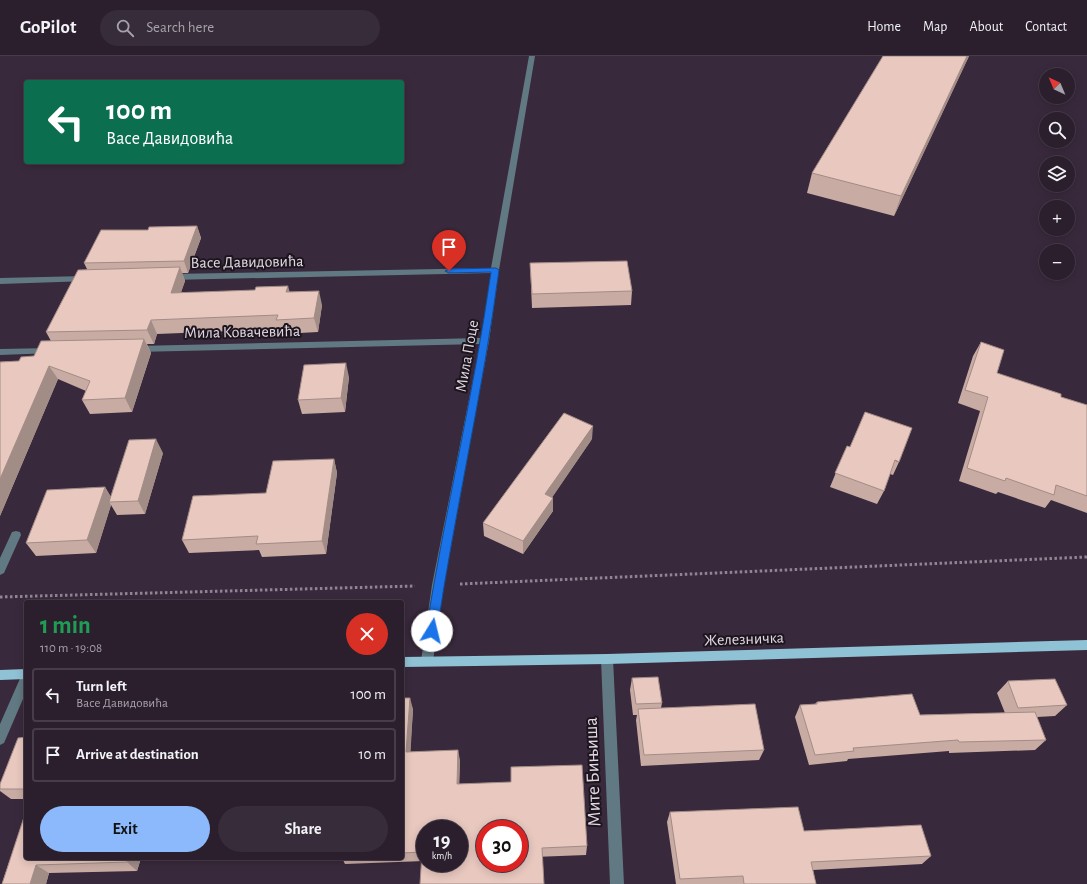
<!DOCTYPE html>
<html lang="en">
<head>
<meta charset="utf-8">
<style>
	:root { --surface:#2b1f2d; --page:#372c39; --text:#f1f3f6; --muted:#a6a2aa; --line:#473d49; --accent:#8cb9fc }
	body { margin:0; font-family:"Alegreya Sans",sans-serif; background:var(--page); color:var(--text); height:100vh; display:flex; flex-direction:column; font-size:15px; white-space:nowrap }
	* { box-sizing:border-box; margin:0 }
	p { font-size:13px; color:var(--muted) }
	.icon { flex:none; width:22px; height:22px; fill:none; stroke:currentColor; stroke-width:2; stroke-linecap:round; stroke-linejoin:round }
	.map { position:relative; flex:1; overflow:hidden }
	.side { position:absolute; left:24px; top:544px; width:380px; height:260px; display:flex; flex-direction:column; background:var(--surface); border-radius:4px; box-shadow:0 2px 10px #0003,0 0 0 1px var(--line) }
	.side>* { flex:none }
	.top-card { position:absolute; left:24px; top:24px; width:380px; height:84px; border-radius:4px; box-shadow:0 2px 10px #0003,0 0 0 1px var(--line); background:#0b6e4f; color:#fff; overflow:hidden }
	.needle { width:26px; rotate:316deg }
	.controls { position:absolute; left:1039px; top:12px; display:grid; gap:8px }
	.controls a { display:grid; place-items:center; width:36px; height:36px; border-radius:50%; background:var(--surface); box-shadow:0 2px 10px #0003,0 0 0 1px var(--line); font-size:20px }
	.speed { position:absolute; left:416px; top:764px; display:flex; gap:8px; font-size:20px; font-weight:700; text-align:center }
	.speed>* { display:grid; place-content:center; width:52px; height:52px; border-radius:50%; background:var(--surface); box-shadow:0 2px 10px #0003,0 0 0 1px var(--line); line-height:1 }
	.speed small { font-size:10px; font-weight:400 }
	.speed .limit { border:6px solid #d22; background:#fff; color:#111 }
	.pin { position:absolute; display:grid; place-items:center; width:34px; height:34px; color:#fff; margin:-41px -17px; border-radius:50% 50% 50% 0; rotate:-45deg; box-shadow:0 0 4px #0007 }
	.pin .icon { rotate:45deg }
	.me { position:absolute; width:44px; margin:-22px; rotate:9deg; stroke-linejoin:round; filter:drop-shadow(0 0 3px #0008) }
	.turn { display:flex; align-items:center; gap:14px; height:84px; padding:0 16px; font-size:18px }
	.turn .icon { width:52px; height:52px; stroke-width:2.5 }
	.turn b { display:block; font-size:28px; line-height:34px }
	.round { display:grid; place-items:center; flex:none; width:42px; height:42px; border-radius:21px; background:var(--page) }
	.headline { display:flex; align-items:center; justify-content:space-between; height:68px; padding:0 16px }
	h1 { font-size:24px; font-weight:600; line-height:30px; color:#1e9e55 }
	.cta { display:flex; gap:8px; margin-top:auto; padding:8px 16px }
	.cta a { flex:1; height:46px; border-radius:24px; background:var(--accent); color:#111; font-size:16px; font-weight:600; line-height:46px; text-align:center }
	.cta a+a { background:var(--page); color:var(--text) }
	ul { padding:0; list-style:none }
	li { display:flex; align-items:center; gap:12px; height:54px; margin:0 8px 6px; padding:0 8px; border:2px solid var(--line); border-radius:4px }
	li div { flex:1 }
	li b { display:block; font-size:15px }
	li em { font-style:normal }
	header { display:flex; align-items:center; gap:24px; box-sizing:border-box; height:56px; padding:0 20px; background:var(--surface); border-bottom:1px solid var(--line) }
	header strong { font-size:19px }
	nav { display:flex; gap:22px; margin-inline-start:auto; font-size:14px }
	.search { width:280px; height:36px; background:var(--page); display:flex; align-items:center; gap:10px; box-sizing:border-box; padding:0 14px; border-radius:22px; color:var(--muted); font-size:15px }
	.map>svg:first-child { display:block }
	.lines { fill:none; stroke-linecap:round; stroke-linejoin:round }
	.path { stroke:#918594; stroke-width:3; stroke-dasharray:2.5 2.5; stroke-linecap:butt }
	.minor { fill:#617982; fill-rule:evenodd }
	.major { fill:#8fc2d5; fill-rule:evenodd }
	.wall { fill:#c8aca4 }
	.shaded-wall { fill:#a28c86 }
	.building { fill:#e8c8bf; stroke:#a28c86; fill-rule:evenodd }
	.route { fill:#1a73e8; stroke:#114b97 }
	.labels { text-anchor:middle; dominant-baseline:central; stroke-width:4; stroke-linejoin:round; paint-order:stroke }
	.street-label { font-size:16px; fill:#e2d8e4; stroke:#1c151d }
	.near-street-label { font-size:19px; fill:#e2d8e4; stroke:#1c151d }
</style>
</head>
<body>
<header>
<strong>GoPilot</strong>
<div class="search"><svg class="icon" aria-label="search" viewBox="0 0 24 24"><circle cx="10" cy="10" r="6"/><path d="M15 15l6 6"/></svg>Search here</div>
<nav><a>Home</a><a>Map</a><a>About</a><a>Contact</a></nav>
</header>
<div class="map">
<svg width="1087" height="828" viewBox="0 0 1087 828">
	<rect width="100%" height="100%" fill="#39293c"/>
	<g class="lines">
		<path class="path" d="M460,528L1087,501
			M0,541L415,530"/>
		<path class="minor" d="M529,0H535L499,214L489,285L444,529L433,605L431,609L427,610L423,609L421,605L432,529L480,288L136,296L132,293L136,290L481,282L491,217L170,224L166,221L170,218L491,212Z
			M86,220L90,223L89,225L0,228V222Z
			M50,292L53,293L54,295L53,297L0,299V293Z
			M16,475L20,476L21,479L4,517L0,519V502L12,476Z
			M607,598L611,599L613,603L624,828H610L601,603L603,599Z
			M26,616V636L4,687L0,689V668L22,618Z"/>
		<path class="major" d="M1087,584V594L607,608L402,611V601L607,598Z
			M26,613V623L0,624V614Z"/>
	</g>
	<path class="wall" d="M969,0L894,160L807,137L812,117Z
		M197,170L201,182L188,217H182L185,225L181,236H290L322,249L318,276L281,278L279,273L157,278L154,288H147L151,297L132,356L90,358L82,344L86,335L58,323L0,460V306L19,305L34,300L51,285L46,276L87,213L84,207L148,174Z
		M530,207L632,235L631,249L532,252Z
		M981,286L997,317L1061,341L1087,349V457L1051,444L1045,452L998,436L996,438L959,425L980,355L958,347L973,300Z
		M349,321L345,356L302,358L298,344Z
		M592,383L552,441L553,455L523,498L484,480L483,467Z
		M847,390L899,406L893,419L890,418L884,435L877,448L830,431Z
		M163,397L145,458L117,459L111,449L96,497L36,500L26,487L105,431L111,441Z
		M334,403L337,417L326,498L262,501L259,494L189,497L182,484L266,437Z
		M632,622L662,647L661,652L764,694L759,704L641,710L636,664L637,659H633L630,634Z
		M1008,625L1067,649L1055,660L1037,661L1046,684L1035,694L949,697V695L848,703L847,705L809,709L795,661L800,649L815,648L817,646L920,659L1005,657L997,637Z
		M402,642L413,653L410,696L460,704L459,728L587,790L586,799L345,808L342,802H402Z
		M26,681V743H11L0,735V728Z
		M26,755L141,802L137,815L49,817L46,828H2Z
		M670,756L804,775L931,800L922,808L813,814L816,828H676L667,766Z"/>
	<path class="shaded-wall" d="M967,0H969L894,160L901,140Z
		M197,170L201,182L188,217L184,205Z
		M180,211L185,225L176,251L171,237Z
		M288,230L292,244L286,236Z
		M319,235L322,249L318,276L314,262Z
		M151,264L157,278L154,288L147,274Z
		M144,283L151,297L132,356L125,342Z
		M346,307L349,321L345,356L341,342Z
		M49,310L58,323L0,460V423Z
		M593,370L592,383L545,452V438Z
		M156,383L163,397L145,458L138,445Z
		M334,403L337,417L326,498L322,485Z
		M105,431L113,445L109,446L111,449L96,497L87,484Z
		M553,442V455L523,498V485Z
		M410,642L413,653L410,706L406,696Z
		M458,694L460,704L459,738L457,728Z
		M128,802H141L137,815L127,806Z
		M36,809L49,817L46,828H30Z"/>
	<path class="building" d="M883,0H967L901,140L812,117Z
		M197,170L184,205L84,207L101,174H148L149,171Z
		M627,205L632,235L532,238L530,207Z
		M180,211L171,237L255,234L256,231L288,230L286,236L319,235L314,262L276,264L278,259L151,264L147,274L46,276L78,214Z
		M144,283L125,342L82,344L90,325L49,310L0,423V306L19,305L21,301L34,300L41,285Z
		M981,286L1004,294L997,317L1061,338V341L1087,349V440L1056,429L1054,439L1006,422L1005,425L967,412L988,341L965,334Z
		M346,307L341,342L298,344L304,309Z
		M865,356L912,372L899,406L895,404L884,435L835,417L847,390L850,391Z
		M564,357L593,370L545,438L553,442L523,485L483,467Z
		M156,383L138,445L109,446L129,384Z
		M334,403L322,485L256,488L258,480L182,484L193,440L266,437L273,405Z
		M105,431L87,484L26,487L47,434Z
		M658,621L662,647L636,648L632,622Z
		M1055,623L1067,649L1018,652L1008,625Z
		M912,638L920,659L1035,656L1046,684L959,686L958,684L853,692L854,695L815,699L800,649L817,648V646Z
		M402,642H410L406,696L458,694L457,728L511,726V711L582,709L587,790L542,792L544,828H420L422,796L402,797ZM425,773H459V807H425ZM485,773H519V807H485Z
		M755,648L764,694L644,699L638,653Z
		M26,681V733H0V728L18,682Z
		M798,751L804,775L921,769L931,800L811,806L816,828H744L743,820L680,823L670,756Z
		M26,755V802H128L127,806L36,809L30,828H2Z"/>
	<path class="route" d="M496,212L499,214C483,335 455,454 437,575L435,578L432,579L428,578L426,575C445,455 474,337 491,216L449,217L445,215L449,213Z"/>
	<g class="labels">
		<g class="street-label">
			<text transform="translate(247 206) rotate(-1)">Васе Давидовића</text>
			<text transform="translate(242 276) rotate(-1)">Мила Ковачевића</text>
			<text transform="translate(467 300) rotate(-80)">Мила Поце</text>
			<text transform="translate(744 583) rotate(-2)">Железничка</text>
		</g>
		<g class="near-street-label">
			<text transform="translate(593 716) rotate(-92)">Мите Бињиша</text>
		</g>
	</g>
</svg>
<div class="controls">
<a><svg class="needle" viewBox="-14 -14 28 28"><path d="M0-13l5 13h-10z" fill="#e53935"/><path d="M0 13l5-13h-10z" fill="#a6a2aa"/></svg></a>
<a><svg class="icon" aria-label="search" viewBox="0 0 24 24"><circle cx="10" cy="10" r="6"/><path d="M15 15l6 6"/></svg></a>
<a><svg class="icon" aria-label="layers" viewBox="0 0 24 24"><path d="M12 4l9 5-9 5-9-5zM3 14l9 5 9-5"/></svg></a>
<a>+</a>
<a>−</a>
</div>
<div class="speed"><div>19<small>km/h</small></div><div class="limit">30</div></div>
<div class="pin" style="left:449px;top:215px;background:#d93025"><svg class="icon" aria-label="arrive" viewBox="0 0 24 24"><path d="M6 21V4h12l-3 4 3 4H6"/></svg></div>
<svg class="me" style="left:432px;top:575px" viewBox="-20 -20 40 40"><circle r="19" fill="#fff"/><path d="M0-13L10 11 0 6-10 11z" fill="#1a73e8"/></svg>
<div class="top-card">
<div class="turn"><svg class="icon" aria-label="left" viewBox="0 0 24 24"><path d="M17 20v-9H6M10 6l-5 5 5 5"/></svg><div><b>100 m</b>Васе Давидовића</div></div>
</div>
<section class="side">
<div class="headline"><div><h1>1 min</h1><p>110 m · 19:08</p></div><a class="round" style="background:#d93025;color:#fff"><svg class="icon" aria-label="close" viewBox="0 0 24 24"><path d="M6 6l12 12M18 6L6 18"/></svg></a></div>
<ul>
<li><svg class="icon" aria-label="left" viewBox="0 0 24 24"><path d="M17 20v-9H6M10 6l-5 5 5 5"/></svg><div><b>Turn left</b><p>Васе Давидовића</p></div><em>100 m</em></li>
<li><svg class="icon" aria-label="arrive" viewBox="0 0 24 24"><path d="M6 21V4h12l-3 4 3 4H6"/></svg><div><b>Arrive at destination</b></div><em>10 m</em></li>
</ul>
<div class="cta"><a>Exit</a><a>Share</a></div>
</section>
</div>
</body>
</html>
